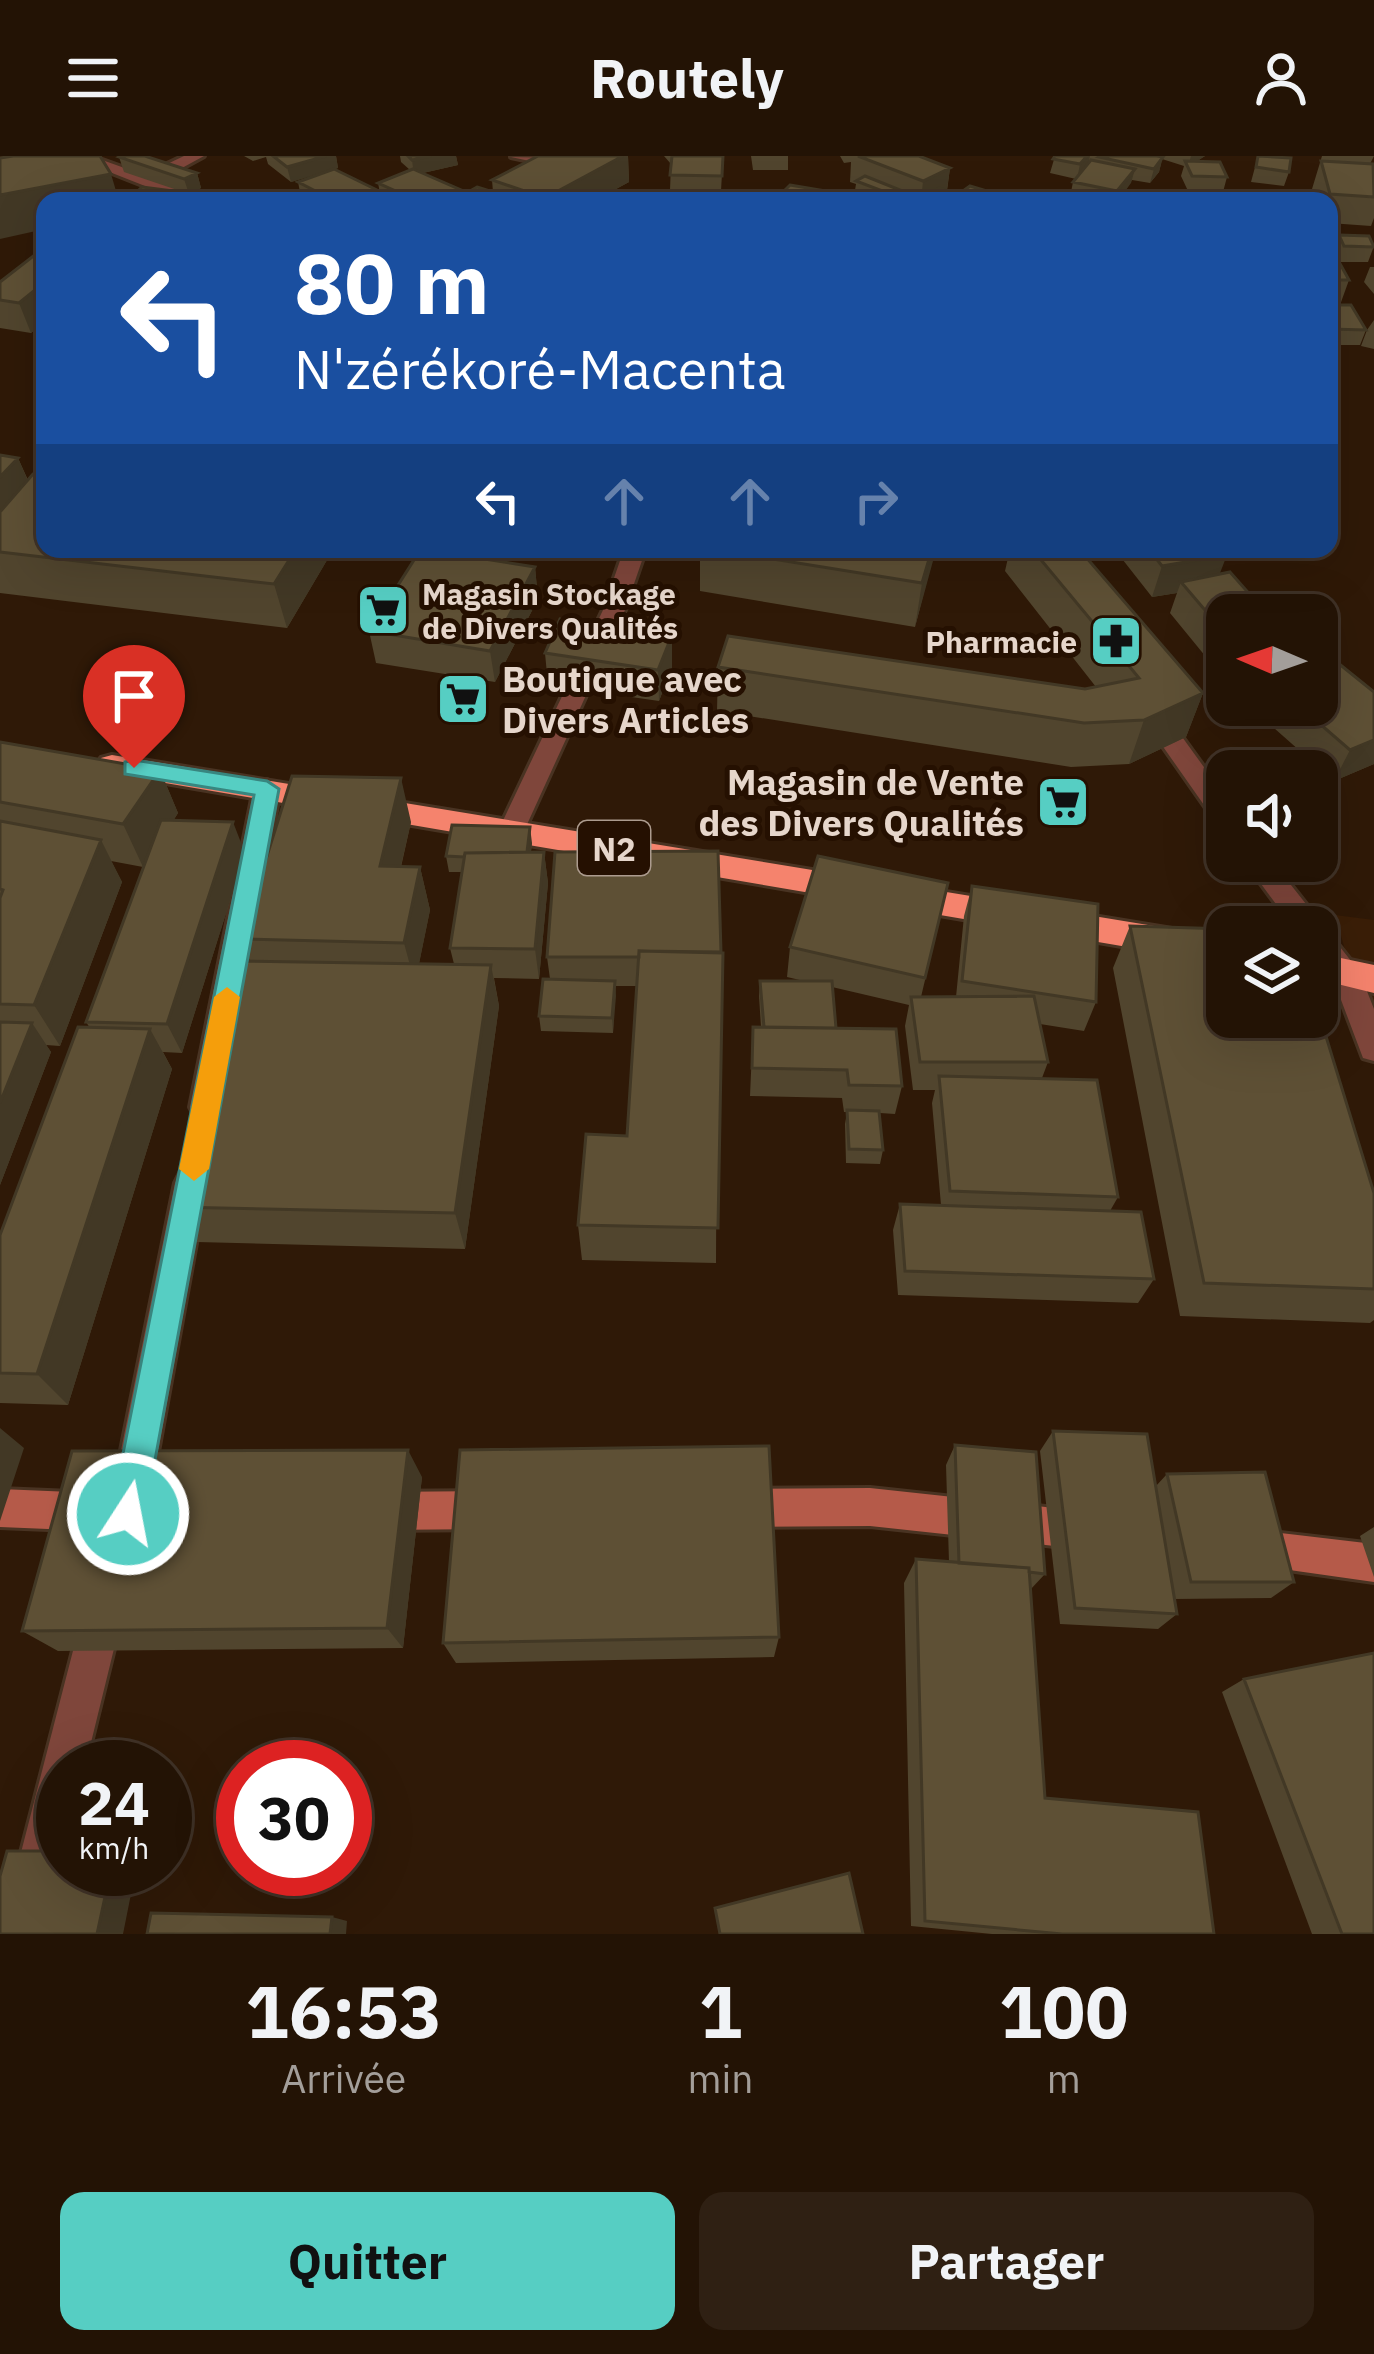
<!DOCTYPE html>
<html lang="fr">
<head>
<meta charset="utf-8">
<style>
	:root { --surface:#231305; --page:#2f2013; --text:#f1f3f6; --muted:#a39e9a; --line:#403227; --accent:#56cec3 }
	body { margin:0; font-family:"IBM Plex Sans",sans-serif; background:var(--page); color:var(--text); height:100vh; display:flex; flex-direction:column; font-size:45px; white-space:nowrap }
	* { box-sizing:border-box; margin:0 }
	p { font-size:39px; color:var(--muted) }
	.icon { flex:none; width:66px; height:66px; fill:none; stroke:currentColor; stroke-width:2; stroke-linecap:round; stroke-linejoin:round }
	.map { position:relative; height:1778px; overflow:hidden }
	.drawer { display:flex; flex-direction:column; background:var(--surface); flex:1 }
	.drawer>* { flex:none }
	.banner { position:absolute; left:36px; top:36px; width:1302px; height:366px; border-radius:24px; box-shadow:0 12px 48px #0002,0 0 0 3px var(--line); background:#1a4fa0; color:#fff; overflow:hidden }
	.needle { width:78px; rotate:272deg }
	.buttons { position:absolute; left:1206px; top:438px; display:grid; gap:24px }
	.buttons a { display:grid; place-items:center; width:132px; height:132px; border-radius:24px; background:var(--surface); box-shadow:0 12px 48px #0002,0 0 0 3px var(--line); font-size:60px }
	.speed { position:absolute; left:36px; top:1584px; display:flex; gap:24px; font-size:60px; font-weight:700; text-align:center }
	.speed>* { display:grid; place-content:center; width:156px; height:156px; border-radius:50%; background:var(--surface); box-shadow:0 12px 48px #0002,0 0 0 3px var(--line); line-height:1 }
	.speed small { font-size:30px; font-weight:400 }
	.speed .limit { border:18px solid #d22; background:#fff; color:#111 }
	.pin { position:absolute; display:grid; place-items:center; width:102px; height:102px; color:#fff; margin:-123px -51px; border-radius:50% 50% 50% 0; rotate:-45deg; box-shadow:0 0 12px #0007 }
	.pin .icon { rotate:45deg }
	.me { position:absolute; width:132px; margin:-66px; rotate:11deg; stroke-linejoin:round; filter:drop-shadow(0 0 9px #0008) }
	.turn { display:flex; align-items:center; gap:42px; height:252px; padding:0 60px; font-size:54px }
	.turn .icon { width:156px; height:156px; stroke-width:2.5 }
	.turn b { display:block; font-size:84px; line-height:102px }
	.lanes { display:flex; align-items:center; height:114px; padding:0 60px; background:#0003; justify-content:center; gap:60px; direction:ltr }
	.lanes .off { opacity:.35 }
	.eta { display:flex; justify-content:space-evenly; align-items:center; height:204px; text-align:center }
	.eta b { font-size:72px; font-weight:700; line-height:84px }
	.button { display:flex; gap:24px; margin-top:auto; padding:24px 60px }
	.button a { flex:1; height:138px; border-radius:24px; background:var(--accent); color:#111; font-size:48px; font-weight:700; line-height:138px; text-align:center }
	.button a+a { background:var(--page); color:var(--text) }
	header { display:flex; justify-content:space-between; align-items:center; height:156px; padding:0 60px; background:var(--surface); font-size:54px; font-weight:700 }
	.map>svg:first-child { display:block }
	.built { fill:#3a1e07 }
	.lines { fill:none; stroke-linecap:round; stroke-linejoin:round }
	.street-casing { stroke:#493322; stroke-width:6 }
	.secondary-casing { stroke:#493322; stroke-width:6 }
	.highway-casing { stroke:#493322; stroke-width:6 }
	.street { fill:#7f463b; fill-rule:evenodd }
	.secondary { fill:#b55a49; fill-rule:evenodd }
	.highway { fill:#f5836d; fill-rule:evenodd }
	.wall { fill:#51452e }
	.shaded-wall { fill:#423825 }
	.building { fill:#5e5035; stroke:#423825; stroke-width:3 }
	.route { fill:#56cec3; stroke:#38867f; stroke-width:3 }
	.slow { fill:#f59e0b }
	.labels { text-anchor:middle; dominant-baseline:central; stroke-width:10; stroke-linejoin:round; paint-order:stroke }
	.far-poi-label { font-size:30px; font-weight:bold; fill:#e6d6cb; stroke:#251001; text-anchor:start }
	.shield { fill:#251001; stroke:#ac9b8e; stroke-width:3 }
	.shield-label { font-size:33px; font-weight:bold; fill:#e6d6cb }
	.poi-label { font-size:36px; font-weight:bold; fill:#e6d6cb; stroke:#251001; text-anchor:start }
</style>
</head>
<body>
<header><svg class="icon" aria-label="menu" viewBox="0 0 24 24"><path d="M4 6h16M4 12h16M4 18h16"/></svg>Routely<svg class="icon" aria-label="person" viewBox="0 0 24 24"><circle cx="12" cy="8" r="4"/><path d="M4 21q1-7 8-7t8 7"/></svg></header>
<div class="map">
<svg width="1374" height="1778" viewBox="0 0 1374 1778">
	<rect width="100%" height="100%" fill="#2f1907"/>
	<path class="built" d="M1335,759L1374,764V894Z"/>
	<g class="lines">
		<g class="street-casing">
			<path id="street" d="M69,0H91L144,19L184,0H204L158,25L206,45H183Z
				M511,1L557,2L584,23L576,45H560L568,24L548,9Z
				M624,393H646L625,454L524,675L520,682H502L498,675L603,454Z
				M1150,547L1159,549L1227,643V671L1218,669L1138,555Z
				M267,624L280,633L222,951L217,960L206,964L195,960L190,951L254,633Z
				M1244,705H1272L1359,815L1374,853V905L1363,902L1332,820L1317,801V771H1293Z
				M191,1013L202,1017L207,1027L151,1334L145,1347L132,1353L119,1347L113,1334L175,1027L180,1017Z
				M103,1436L117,1442L123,1456L85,1611H63V1701L44,1778H0L83,1456L89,1442Z"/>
		</g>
		<g class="secondary-casing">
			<path id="secondary" d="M870,1332L1091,1356L1104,1362L1110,1375L1104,1388L1091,1394L870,1370L732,1371L719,1365L713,1352L719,1339L732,1333Z
				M0,1333L96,1337L109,1343L115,1356L109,1369L96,1375L0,1371Z
				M492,1335L505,1341L511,1354L505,1367L492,1373L378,1374L365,1368L359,1355L365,1342L378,1336Z
				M1246,1373L1374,1388V1426L1232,1406L1227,1392L1232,1378Z"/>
		</g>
		<g class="highway-casing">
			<path id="highway" d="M112,599L1227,782V808L101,616L97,609L101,602Z
				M1317,797L1374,809V837L1317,823Z"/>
		</g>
		<use href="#street" class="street"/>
		<use href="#secondary" class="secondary"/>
		<use href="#highway" class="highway"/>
	</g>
	<path class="wall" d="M244,0H336L338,12L335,13L377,34L378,45H309L301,41L298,26L327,15L291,26L268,8L266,1L253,5Z
		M400,0H456L458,9L423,17L461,34L462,40L493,36L492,24L538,0H628L629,26L594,45H387L381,42L378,27L410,14L401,6Z
		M664,0H723L721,35L670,34L671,8Z
		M751,0H788V14H753Z
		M840,0H919L950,12L947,35L955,37L954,42L1020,45H859L861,42L854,40L856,28L850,26L851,6L844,7Z
		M1055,0H1205L1197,5L1227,21L1223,36L1188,35L1181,20L1184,10L1162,3L1159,16L1150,27L1132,24L1118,45H1088L1070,41L1073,26L1076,23L1050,17Z
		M1258,0L1289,16L1284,30L1251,26Z
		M1322,0H1374L1370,8L1374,13V62L1371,70L1329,67V45H1314L1312,33Z
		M119,1L197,17L201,32L189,38L124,16Z
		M1339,79L1374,90L1368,106H1339L1349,124L1340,149L1366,174L1360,189H1329V95H1333Z
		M45,91V165L31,177L0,172V126Z
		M1370,111H1374V138L1364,126Z
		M1374,164V193L1361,190L1367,174Z
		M0,299L18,302L28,324L45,393L333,394L287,472L0,437Z
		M700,393H935L915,471L700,435Z
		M1010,393H1079L1203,537L1186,581L1129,608L1071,611L717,555L718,511L1085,533L1096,531L1005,415Z
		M1120,393H1222L1219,418L1227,459V523H1224L1170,457L1177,437L1152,441L1119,399Z
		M535,411L538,443L495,526L376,507L369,475Z
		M545,497L672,511L659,545L548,529Z
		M1248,549H1317L1374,608L1334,625Z
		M0,586L160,614L178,657L173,665L245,697L182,897L163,896L172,913L68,1249L0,1247V1079L90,872L86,866L145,707L143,711L111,705L122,726L60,890L46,889L51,896L0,1029Z
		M411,666L401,711H420L430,754L419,807L454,808L450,792L462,716H449L446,700L532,687L531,696H544L548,727L539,823L494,822L499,850L465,1093L197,1086L174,1051L250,805L241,783Z
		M718,695L716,1107L582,1104L578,1069L627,980L637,830H615L613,877L541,875L539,860L550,823L547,801Z
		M948,727L921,841H956L964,760L972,730L1096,846L1084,875L1040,868L1048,906L1042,922L1118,1041L1110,1055L1154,1123L1138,1147L898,1139L893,1074L900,1048L941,1049L932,947L935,934H913L905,870L909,849L832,831L837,872L902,930L895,958L880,957L883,994L880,1008L846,1007L845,968L847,956H844L842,942L750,940L753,871H761L759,840L760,825H804L787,821L790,791Z
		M1130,770L1374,1037V1164L1370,1167L1180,1160L1113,812Z
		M1053,1275L1156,1330L1167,1318L1294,1426L1271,1442L1174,1443L1177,1458L1158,1473L1060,1468L1040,1295Z
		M955,1289L1045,1418L1030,1434L1045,1642L1214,1778H992L911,1770L904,1427L916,1403L949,1406L946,1309Z
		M422,1321L403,1492L58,1495L22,1475Z
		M1374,1371V1421L1360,1380Z
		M779,1481L774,1501L456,1507L443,1487Z
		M1244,1523L1374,1778H1312L1222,1536Z"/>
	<path class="shaded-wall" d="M326,0H336L338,12L291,26L287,11Z
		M431,0H456L458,9L414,19L412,4Z
		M623,0H628L629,26L594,45H545V42Z
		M1087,0H1090L1088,9L1077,23L1080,8Z
		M1191,0H1205L1188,11Z
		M1163,1L1159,16L1150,27L1154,13Z
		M950,12L946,40L921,45L923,25Z
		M1135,13L1131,27L1118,45H1115L1117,35Z
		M197,17L201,32L189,38L184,23Z
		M111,18L119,45H45V73L0,83V39Z
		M166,34L169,45H155Z
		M377,34L378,45H348Z
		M461,34L462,45H433Z
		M45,126V165L31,177L19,147Z
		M18,302L37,346L0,386V321Z
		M296,393L333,394L287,472L274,428Z
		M932,393H935L933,405L915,471L922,427Z
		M1227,399L1215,430L1181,426L1177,437L1152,441L1162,410Z
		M535,411L538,443L495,526L490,495Z
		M672,479V511L659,545L658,514Z
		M1203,537L1186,581L1129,608L1144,564Z
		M1374,584V608L1334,625L1350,594Z
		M160,614L178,657L143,711L123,668Z
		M401,622L411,666L391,753L380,710Z
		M233,666L245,697L182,897L167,868Z
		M530,671L532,687L528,718L526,702Z
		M101,684L122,726L60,890L34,849Z
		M544,696L548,727L539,823L535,793Z
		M420,711L430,754L415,828L404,787Z
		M491,809L499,850L465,1093L455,1057Z
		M615,825L616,840L613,877L612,862Z
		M32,867L51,896L0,1029V947Z
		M150,873L172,913L68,1249L37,1218Z
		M0,1272L24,1292L0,1365Z
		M408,1294L422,1321L403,1492L387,1472Z
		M111,1713H136L123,1778H97Z
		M332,1761L347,1765L346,1778H330Z"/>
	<path class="building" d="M13,0H100L111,18L0,39V2Z
		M121,0H145L197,17L184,23L119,1Z
		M273,0H326L287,11Z
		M408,0H431L412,4Z
		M538,0H623L545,42L492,24Z
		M672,0H723L722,20L670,19Z
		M858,0H919L950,12L923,25Z
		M1055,0H1087L1080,8L1053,3Z
		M1101,0H1157L1163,1L1154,13L1099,1Z
		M1258,0L1291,2L1289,16L1256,11Z
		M1091,4L1135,13L1117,35L1073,26Z
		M1185,5L1220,6L1227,21L1192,20Z
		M1321,5L1373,8L1374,41L1330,38Z
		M334,13L377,34L348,45H335L298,26Z
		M413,13L461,34L433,45H418L378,27Z
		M865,20L915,40L906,44L856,25Z
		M790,29L832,36L825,45H782L781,38Z
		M970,30L1020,45H949Z
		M142,31L166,34L155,45H127Z
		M477,31L522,45H452Z
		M939,32L955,37L943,45H919Z
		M780,37L782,45H731L730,38Z
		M867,37L885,42L881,45L860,43Z
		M1339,79L1369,80L1374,91L1344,90Z
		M45,91V126L19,147L0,144V126Z
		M1329,95H1333L1349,124H1329Z
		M1329,149H1351L1366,174L1329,173Z
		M0,299L18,302L0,321Z
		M33,318L45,319V393H296L274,428L0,396V356Z
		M421,393L535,411L490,495L369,475Z
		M711,393H932L922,427Z
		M1032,393H1079L1203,537L1144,564L1084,567L718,511L728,480L1085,533L1139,522Z
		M1149,393H1222L1227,399L1162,410Z
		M1230,416L1268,459H1227V480L1181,426Z
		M560,463L672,479L658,514L545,497Z
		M1317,490L1374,536V584L1350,594L1298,549H1317Z
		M0,586L160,614L123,668L0,646Z
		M292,620L401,622L380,710L420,711L404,787L241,783Z
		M161,664L233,666L167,868L86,866Z
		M0,665L101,684L34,849L0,848V742L3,734L0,733Z
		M452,669L530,671L527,696L465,697L464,701L446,700Z
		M718,695L721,796L639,795V801H547L555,696Z
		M544,696L535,793L450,792L465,697Z
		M818,700L948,727L925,822L790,791Z
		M972,730L1098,748L1096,846L962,825Z
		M1130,770L1227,773V861H1317V851L1374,1037V1133L1204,1127Z
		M639,795L723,797L718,1072L578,1069L586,978L627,980Z
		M244,805L491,809L455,1057L174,1051Z
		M543,823L615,825L612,862L539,860Z
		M760,825H832L836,872L764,871Z
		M1034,840L1048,906H920L911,841Z
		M0,866L32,867L0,947Z
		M78,871L150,873L37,1218L0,1217V1079Z
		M753,871L896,873L902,930L849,929L847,914L752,912Z
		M939,920L1097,924L1118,1041L950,1035Z
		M847,954L879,955L883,994L849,993Z
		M900,1048L1141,1056L1154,1123L905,1115Z
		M1053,1275L1147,1278L1177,1458L1075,1452Z
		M955,1289L1036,1296L1045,1418L1029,1416V1412L959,1407Z
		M769,1290L779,1481L443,1487L460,1294Z
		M408,1294L387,1472L22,1475L72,1295Z
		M1265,1316L1294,1426H1191L1167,1318Z
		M916,1403L1029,1412L1045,1642L1198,1656L1214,1778H1062L925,1765Z
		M1374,1497V1778H1342L1244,1523Z
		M7,1695H63V1713H111L97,1778H0V1720Z
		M849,1717L863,1778H720L715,1752Z
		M151,1757L332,1761L330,1778H147Z"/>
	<path class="route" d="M134,604L267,625L279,633L145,1358L140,1370L128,1375L116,1370L111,1358L254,639L125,618V606Z"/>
	<path class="slow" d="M227,831L240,841L209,1013L194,1025L179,1013L214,841Z"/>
	<defs>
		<g id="supermarket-square" transform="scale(2.7)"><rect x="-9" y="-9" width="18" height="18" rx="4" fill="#56cec3" stroke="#251001"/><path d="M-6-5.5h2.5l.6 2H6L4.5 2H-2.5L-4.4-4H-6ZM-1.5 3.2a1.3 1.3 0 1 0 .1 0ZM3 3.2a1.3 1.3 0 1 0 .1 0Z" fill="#111"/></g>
		<g id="pharmacy-square" transform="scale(2.7)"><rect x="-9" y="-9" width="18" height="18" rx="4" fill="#56cec3" stroke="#251001"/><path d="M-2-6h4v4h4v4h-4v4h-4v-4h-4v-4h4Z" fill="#111"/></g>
	</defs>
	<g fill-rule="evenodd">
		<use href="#supermarket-square" x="383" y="454"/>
		<use href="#pharmacy-square" x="1116" y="485"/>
		<use href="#supermarket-square" x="463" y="543"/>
		<use href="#supermarket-square" x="1063" y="646"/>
	</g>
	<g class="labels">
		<g class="far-poi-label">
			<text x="422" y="437">Magasin Stockage<tspan x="422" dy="34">de Divers Qualités</tspan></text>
			<text x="1077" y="485" text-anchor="end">Pharmacie</text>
		</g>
		<rect class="shield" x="578" y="665" width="72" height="54" rx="9"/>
		<g class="shield-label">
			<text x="614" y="692">N2</text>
		</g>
		<g class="poi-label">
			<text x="502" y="522">Boutique avec<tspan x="502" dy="41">Divers Articles</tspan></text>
			<text x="1024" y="625" text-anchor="end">Magasin de Vente<tspan x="1024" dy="41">des Divers Qualités</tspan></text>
		</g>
	</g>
</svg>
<div class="buttons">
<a><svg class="needle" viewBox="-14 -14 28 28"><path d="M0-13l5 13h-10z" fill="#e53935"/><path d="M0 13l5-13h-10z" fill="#a39e9a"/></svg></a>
<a><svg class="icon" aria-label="sound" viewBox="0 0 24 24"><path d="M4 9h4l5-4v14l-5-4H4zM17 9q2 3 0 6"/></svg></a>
<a><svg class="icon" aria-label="layers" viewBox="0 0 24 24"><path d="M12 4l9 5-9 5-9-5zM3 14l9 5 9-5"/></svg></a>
</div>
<div class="speed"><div>24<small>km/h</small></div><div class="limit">30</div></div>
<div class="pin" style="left:134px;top:612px;background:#d93025"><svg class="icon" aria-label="arrive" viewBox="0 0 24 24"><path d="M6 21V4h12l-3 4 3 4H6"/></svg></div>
<svg class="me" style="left:128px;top:1358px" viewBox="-20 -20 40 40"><circle r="17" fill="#56cec3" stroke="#fff" stroke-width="3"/><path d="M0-11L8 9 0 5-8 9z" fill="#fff"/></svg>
<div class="banner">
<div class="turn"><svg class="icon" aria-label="left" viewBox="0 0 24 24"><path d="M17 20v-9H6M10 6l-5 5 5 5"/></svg><div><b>80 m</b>N'zérékoré-Macenta</div></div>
<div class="lanes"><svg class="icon" aria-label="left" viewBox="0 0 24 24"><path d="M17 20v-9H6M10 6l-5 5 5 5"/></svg><svg class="icon off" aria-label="ahead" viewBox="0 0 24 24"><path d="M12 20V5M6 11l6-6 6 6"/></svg><svg class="icon off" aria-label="ahead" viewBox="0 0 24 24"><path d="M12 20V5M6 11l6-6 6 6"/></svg><svg class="icon off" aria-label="right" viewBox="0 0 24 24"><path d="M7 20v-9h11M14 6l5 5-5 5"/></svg></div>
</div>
</div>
<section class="drawer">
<div class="eta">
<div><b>16:53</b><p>Arrivée</p></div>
<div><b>1</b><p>min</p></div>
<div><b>100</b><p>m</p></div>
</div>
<div class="button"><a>Quitter</a><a>Partager</a></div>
</section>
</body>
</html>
